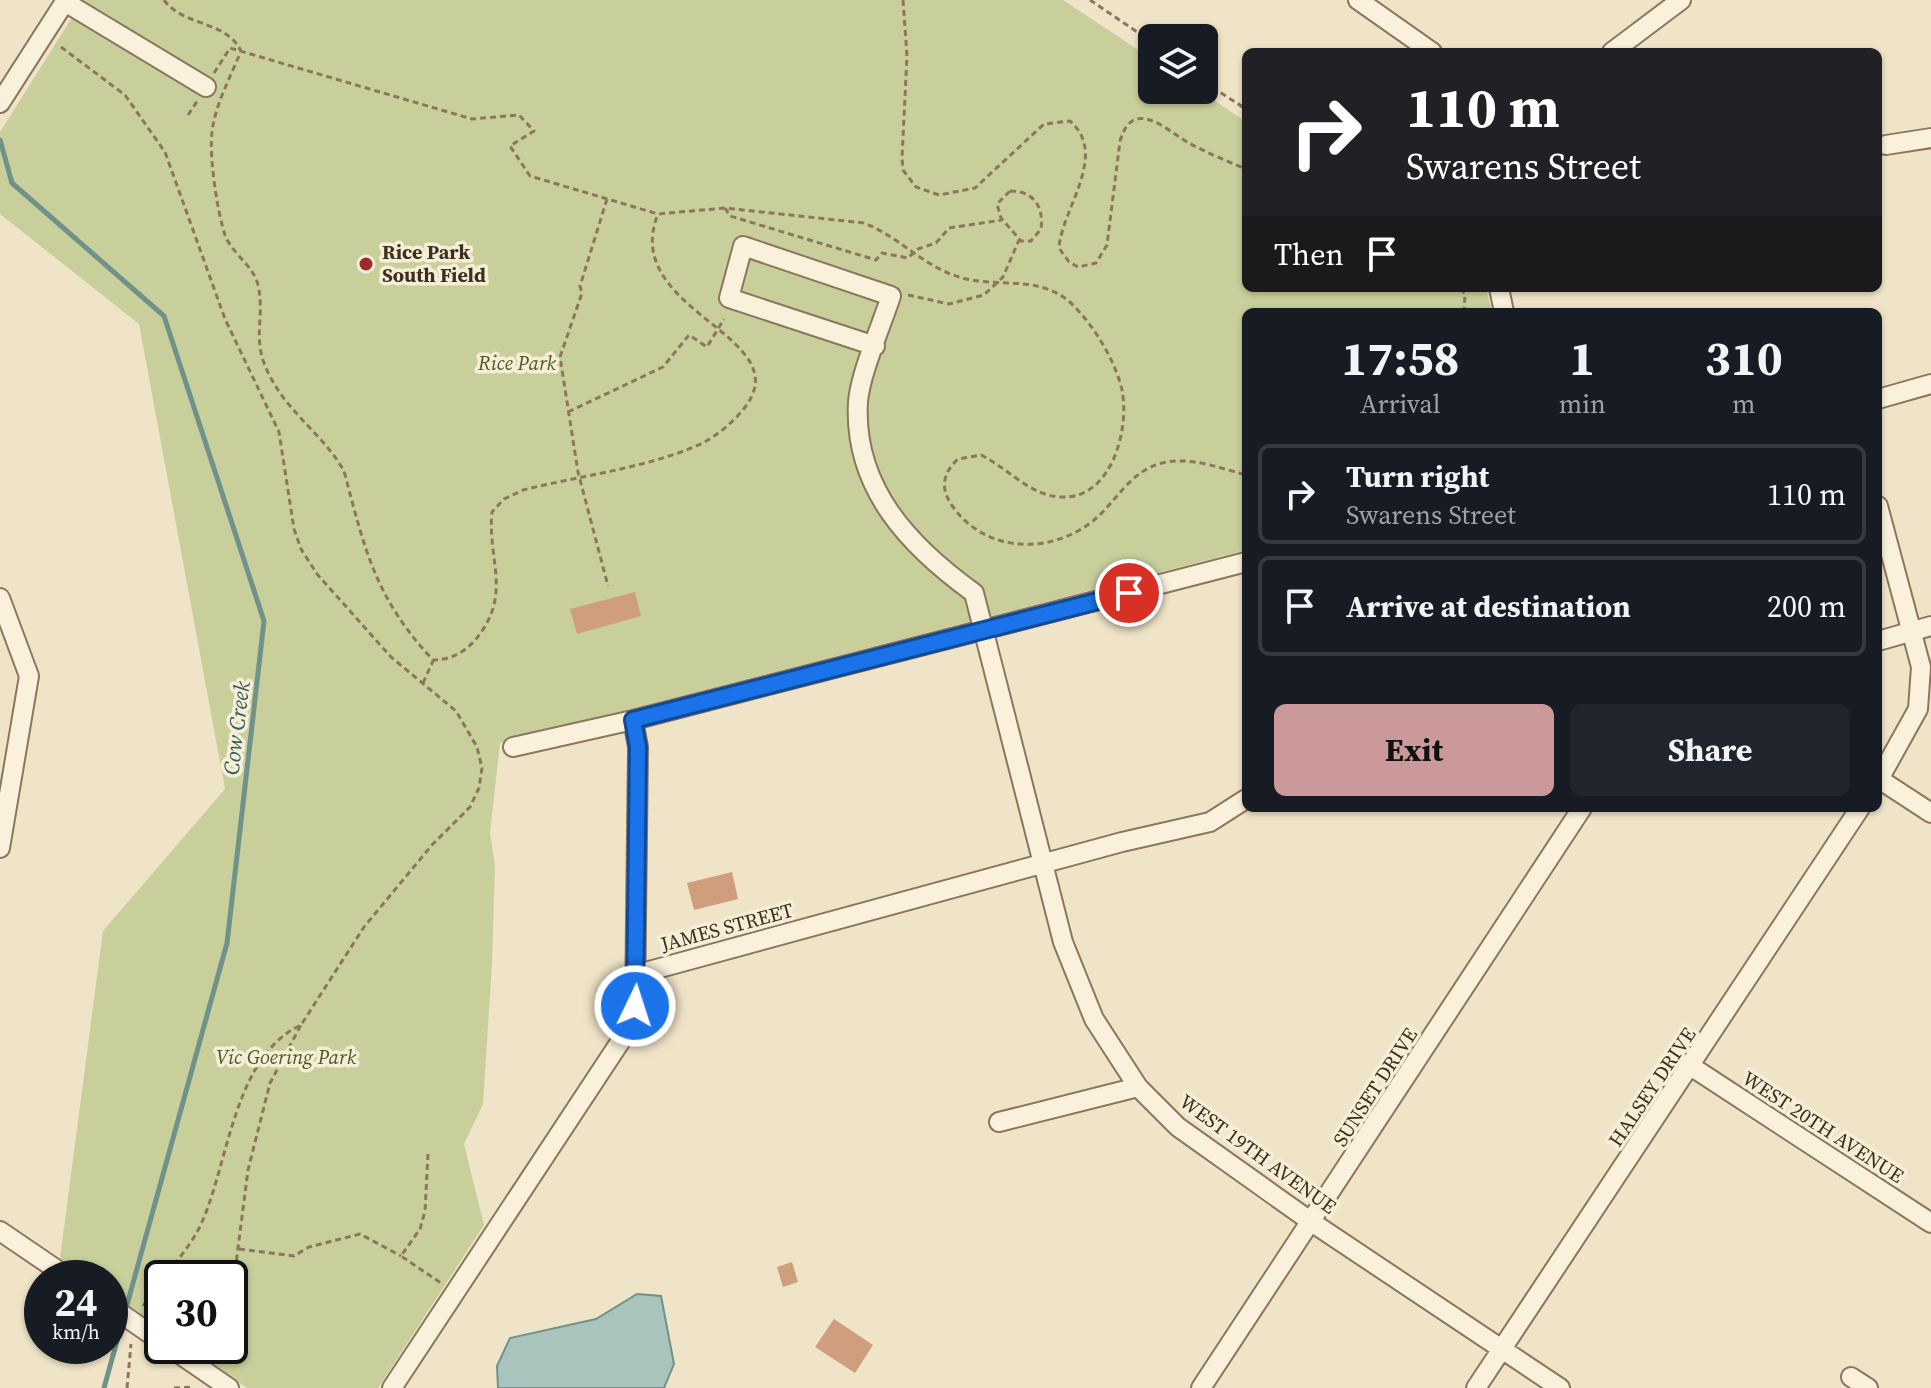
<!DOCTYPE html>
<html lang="en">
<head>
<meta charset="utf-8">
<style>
	:root { --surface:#171b24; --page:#20242c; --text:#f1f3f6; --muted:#9ea1a6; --line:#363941; --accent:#cc999b }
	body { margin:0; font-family:"Source Serif 4",serif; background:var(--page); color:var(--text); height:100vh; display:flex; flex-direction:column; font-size:30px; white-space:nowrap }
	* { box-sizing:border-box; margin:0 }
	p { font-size:26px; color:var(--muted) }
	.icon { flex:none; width:44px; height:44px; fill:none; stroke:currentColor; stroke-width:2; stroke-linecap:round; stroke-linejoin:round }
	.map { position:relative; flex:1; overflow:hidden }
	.sheet { position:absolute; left:1242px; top:308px; width:640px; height:504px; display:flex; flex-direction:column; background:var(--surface); border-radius:12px; box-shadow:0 2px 6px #0004 }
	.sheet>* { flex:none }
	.banner { position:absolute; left:1242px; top:48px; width:640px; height:244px; border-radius:12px; box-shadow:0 2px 6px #0004; background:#202124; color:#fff; overflow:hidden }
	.tools { position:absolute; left:1138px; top:24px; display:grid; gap:16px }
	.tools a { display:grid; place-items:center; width:80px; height:80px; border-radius:12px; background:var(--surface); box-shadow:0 2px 6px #0004; font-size:40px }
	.speed { position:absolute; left:24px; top:1260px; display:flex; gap:16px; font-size:40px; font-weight:700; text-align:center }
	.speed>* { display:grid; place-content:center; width:104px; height:104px; border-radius:50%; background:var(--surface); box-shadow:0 2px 6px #0004; line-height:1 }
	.speed small { font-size:20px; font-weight:400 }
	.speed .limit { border:4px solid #111; border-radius:12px; background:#fff; color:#111 }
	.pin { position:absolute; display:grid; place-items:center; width:68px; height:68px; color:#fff; margin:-34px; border:4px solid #fff; border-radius:50%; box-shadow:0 2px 8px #0007 }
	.me { position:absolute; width:88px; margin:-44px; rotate:4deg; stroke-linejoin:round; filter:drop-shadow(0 0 6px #0008) }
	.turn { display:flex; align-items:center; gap:28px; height:168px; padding:0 32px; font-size:36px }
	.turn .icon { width:104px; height:104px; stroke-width:2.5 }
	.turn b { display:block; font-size:56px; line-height:68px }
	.then { display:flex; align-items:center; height:76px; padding:0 32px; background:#0003; gap:16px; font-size:30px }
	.eta { display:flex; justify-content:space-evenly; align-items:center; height:136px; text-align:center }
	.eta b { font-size:48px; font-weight:700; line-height:56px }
	.button { display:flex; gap:16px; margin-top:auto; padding:16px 32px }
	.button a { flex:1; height:92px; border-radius:12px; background:var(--accent); color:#111; font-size:32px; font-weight:700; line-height:92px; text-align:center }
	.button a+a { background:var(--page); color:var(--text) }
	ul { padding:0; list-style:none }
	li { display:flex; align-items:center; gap:24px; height:100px; margin:0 16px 12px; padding:0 16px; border:4px solid var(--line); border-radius:12px }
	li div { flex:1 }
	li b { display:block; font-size:30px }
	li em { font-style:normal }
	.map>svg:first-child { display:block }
	.green { fill:#c9cf9b }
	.water { fill:#a9c4bc; stroke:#6f938a; stroke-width:2 }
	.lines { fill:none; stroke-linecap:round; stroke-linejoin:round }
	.stream { stroke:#6f938a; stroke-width:5 }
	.building { fill:#cf9f7d }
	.minor-casing { stroke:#8d765c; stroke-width:22 }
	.path { stroke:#8d765c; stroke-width:3; stroke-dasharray:6 4; stroke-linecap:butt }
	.minor { stroke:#faf1dc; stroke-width:18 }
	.minor-bridge-casing { stroke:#8d765c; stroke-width:22; stroke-linecap:butt }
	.minor-bridge { stroke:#faf1dc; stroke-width:18 }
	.route-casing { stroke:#114b97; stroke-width:20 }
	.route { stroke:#1a73e8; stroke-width:14 }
	.poi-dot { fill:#9e2a2b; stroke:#f7eed8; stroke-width:3 }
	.labels { text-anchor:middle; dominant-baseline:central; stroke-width:7; stroke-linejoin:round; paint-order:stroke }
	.poi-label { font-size:20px; font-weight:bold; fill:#3d2e20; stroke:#f7eed8; text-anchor:start }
	.park-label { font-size:20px; font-style:italic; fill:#4d5a26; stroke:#f7eed8 }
	.street-label { font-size:20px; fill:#3d2e20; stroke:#f7eed8 }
	.water-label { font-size:22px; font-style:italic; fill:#2f5d5a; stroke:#f7eed8 }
</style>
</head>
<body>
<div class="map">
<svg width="1931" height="1388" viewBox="0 0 1931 1388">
	<rect width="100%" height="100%" fill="#f0e4c8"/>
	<path class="green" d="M83,0H1063L1152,59V90H1199L1246,122V288H1486L1492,312H1246V550L500,743L490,833L495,865L492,964L483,1104L464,1144L484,1225L378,1388H247L186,1346H230V1278H162V1329L110,1293V1278H89L60,1258L103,931L225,789L139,324L0,214V132Z"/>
	<path class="water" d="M637,1294L661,1296L674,1364L664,1388H498L497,1366L510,1338L596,1319Z"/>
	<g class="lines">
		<path class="stream" d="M0,140L12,183L164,316L264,621L227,943L104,1388"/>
	</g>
	<path class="building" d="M635,592L641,616L577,634L570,609Z
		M732,872L738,899L694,910L687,883Z
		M792,1262L798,1282L783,1287L777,1267Z
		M834,1319L873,1345L855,1373L815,1347Z"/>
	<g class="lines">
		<g class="minor-casing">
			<path id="minor" d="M1358,0L1432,52
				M65,2L206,87
				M1612,52L1681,0
				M0,103L66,0
				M1886,145L1931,138
				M1499,288L1504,312
				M875,346L729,298L743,246L891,296C882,324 860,374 858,402C853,488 910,547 974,593L1063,942L1094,1019L1138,1087L1178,1127L1313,1223L1560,1388
				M1878,399L1931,384
				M1878,506L1921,667L1918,709L1878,781
				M0,598L29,676L0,848
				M1878,641L1931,626
				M513,747L633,720L1246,562
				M1879,779L1931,813
				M638,974L1122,842L1210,822L1246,799
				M1692,1067L1931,1223
				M999,1122L1138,1087
				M0,1231L69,1278
				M168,1346L229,1388
				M1851,1377L1868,1388
				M392,1388L624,1036L635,1006L638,747L633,720
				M1201,1388L1582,808
				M1476,1388L1860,808"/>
		</g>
		<path class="path" d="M164,0C184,27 226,20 241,51C231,76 215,105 212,132C209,156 217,211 225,235C232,254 254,266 258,285C266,321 249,340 272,380C291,415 325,437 344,471C365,550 375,598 433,660C451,660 465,652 476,639C513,594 487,560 492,512L504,499L523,490C579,476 640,469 694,447C713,439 729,426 742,411C806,336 618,313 658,214
			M903,0L907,56L902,158L903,170L916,187L939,195L975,188L1044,124L1070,121C1109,155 1062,208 1059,248L1069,262L1078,267L1096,263L1107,245L1120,141C1133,96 1166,130 1189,143C1207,153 1227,161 1246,169
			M1090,0L1152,42
			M61,47L125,95L165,152L225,319L279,432L294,529L301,549L317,574L391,657L456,711L477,747L482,768L479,788L470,807L432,845L364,927L301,1025C234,1056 229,1161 202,1222C193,1243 177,1260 164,1278
			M214,73L230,48L472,119L519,115L534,131L510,146L530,176L658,214L725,208L864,223C898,236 923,266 959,277C998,289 1042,273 1074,306C1095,328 1115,360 1122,390C1130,430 1111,500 1061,497C1030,496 1008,468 981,455L958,459C942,474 940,489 953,507C986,553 1050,555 1093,521C1117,501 1130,471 1162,463C1189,456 1220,468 1246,475
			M1204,82L1246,109
			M188,115L198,100
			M1010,191C1034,191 1044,207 1041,229L1031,241H1021L1001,218L997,204Z
			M607,199L580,286L582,293L560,357L578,472L608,586
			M725,208L730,216L876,260L882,253L908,258L918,249L936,243L949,228L1002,220
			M1461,288L1465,295L1464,312
			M908,295L949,304L984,295L1003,277L1019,240
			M568,412L663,367L689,335L707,347L724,319
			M423,683L433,661
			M428,1154L425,1211L420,1229L401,1256L441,1283
			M239,1249L294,1256L309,1247L360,1234L401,1256
			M143,1306L162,1280
			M230,1310L248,1170L270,1083L301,1025
			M215,1358L220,1346
			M127,1388L131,1344
			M174,1388L194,1387"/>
		<use href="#minor" class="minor"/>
		<g class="minor-bridge-casing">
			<path id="minor-bridge" d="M110,1306L162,1342"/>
		</g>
		<use href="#minor-bridge" class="minor-bridge"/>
	</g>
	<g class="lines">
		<g class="route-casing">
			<path id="route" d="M635,1006L638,747L633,720L1129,593"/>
		</g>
		<use href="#route" class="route"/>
	</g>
	<circle class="poi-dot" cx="366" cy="264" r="8"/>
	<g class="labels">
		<g class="poi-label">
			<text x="382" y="252">Rice Park<tspan x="382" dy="23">South Field</tspan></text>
		</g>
		<g class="park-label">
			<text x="517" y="363">Rice Park</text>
			<text x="286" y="1057">Vic Goering Park</text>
		</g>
		<g class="street-label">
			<text transform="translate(727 927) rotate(-15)">JAMES STREET</text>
			<text transform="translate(1375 1087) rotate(-57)">SUNSET DRIVE</text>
			<text transform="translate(1652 1087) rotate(-56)">HALSEY DRIVE</text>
			<text transform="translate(1823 1127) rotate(33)">WEST 20TH AVENUE</text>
			<text transform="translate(1258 1154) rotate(36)">WEST 19TH AVENUE</text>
		</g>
		<g class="water-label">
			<text transform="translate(236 728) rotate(-83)">Cow Creek</text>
		</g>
	</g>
</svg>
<div class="tools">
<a><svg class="icon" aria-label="layers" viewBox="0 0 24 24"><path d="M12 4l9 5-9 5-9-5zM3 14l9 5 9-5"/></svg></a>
</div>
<div class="speed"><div>24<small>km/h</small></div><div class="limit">30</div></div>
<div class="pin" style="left:1129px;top:593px;background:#d93025"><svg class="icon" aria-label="arrive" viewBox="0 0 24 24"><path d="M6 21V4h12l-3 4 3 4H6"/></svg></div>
<svg class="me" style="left:635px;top:1006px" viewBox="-20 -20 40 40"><circle r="17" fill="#1a73e8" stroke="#fff" stroke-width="3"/><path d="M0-11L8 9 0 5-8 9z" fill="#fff"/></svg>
<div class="banner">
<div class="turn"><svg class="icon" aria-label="right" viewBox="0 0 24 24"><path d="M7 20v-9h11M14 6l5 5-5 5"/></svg><div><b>110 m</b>Swarens Street</div></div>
<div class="then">Then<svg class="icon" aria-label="arrive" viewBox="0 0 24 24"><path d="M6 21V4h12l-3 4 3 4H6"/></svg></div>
</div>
<section class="sheet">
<div class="eta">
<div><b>17:58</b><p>Arrival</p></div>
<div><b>1</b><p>min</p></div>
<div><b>310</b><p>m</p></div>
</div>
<ul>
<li><svg class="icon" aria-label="right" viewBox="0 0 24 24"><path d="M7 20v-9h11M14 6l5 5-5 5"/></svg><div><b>Turn right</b><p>Swarens Street</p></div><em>110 m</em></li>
<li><svg class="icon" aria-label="arrive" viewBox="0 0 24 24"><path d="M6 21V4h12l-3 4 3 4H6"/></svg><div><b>Arrive at destination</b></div><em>200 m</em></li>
</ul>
<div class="button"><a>Exit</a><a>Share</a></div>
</section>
</div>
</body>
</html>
